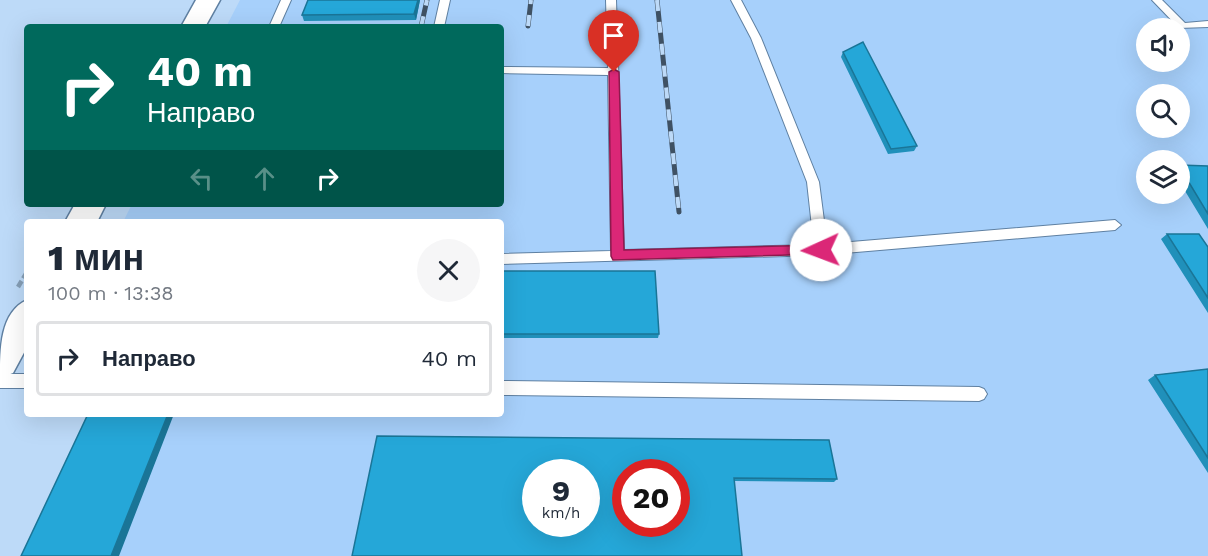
<!DOCTYPE html>
<html lang="ru">
<head>
<meta charset="utf-8">
<style>
	:root { --surface:#fff; --page:#f6f6f7; --text:#1f2937; --muted:#747a83; --line:#e0e1e3 }
	body { margin:0; font-family:"Work Sans",sans-serif; background:var(--page); color:var(--text); height:100vh; display:flex; flex-direction:column; font-size:22px; white-space:nowrap }
	* { box-sizing:border-box; margin:0 }
	p { font-size:20px; color:var(--muted) }
	.icon { flex:none; width:33px; height:33px; fill:none; stroke:currentColor; stroke-width:2; stroke-linecap:round; stroke-linejoin:round }
	.map { position:relative; flex:1; overflow:hidden }
	.panel { position:absolute; left:24px; top:219px; width:480px; height:198px; display:flex; flex-direction:column; background:var(--surface); border-radius:6px; box-shadow:0 6px 24px #0002 }
	.panel>* { flex:none }
	.guide { position:absolute; left:24px; top:24px; width:480px; height:183px; border-radius:6px; box-shadow:0 6px 24px #0002; background:#00695c; color:#fff; overflow:hidden }
	.tools { position:absolute; left:1136px; top:18px; display:grid; gap:12px }
	.tools a { display:grid; place-items:center; width:54px; height:54px; border-radius:50%; background:var(--surface); box-shadow:0 6px 24px #0002; font-size:30px }
	.speed { position:absolute; left:522px; top:459px; display:flex; gap:12px; font-size:30px; font-weight:700; text-align:center }
	.speed>* { display:grid; place-content:center; width:78px; height:78px; border-radius:50%; background:var(--surface); box-shadow:0 6px 24px #0002; line-height:1 }
	.speed small { font-size:15px; font-weight:400 }
	.speed .limit { border:9px solid #d22; background:#fff; color:#111 }
	.pin { position:absolute; display:grid; place-items:center; width:51px; height:51px; color:#fff; margin:-62px -26px; border-radius:50% 50% 50% 0; rotate:-45deg; box-shadow:0 0 6px #0007 }
	.pin .icon { rotate:45deg }
	.me { position:absolute; width:66px; margin:-33px; rotate:268deg; stroke-linejoin:round; filter:drop-shadow(0 0 4px #0008) }
	.turn { display:flex; align-items:center; gap:21px; height:126px; padding:0 24px; font-size:27px }
	.turn .icon { width:78px; height:78px; stroke-width:2.5 }
	.turn b { display:block; font-size:42px; line-height:51px }
	.lanes { display:flex; align-items:center; height:57px; padding:0 24px; background:#0003; justify-content:center; gap:30px; direction:ltr }
	.lanes .off { opacity:.35 }
	.round { display:grid; place-items:center; flex:none; width:63px; height:63px; border-radius:32px; background:var(--page) }
	.head { display:flex; align-items:center; justify-content:space-between; height:102px; padding:0 24px }
	h1 { font-size:36px; font-weight:800; line-height:45px }
	ul { padding:0; list-style:none }
	li { display:flex; align-items:center; gap:18px; height:75px; margin:0 12px 9px; padding:0 12px; border:3px solid var(--line); border-radius:6px }
	li div { flex:1 }
	li b { display:block; font-size:22px }
	li em { font-style:normal }
	.map>svg:first-child { display:block }
	.built { fill:#a7d0fb; fill-rule:evenodd }
	.lines { fill:none; stroke-linecap:round; stroke-linejoin:round }
	.service-casing { stroke:#5f80a2; stroke-width:2 }
	.tertiary-casing { stroke:#5f80a2; stroke-width:3 }
	.path { stroke:#869fb7; stroke-width:4.5; stroke-dasharray:7 3; stroke-linecap:butt }
	.service { fill:#fff; fill-rule:evenodd }
	.tertiary { fill:#fff; fill-rule:evenodd }
	.rail-casing { stroke:#3f5163; stroke-width:5 }
	.rail { stroke:#bddaf8; stroke-width:4; stroke-dasharray:11; stroke-linecap:butt }
	.wall { fill:#2090ba }
	.shaded-wall { fill:#1a7597 }
	.building { fill:#25a7d8; stroke:#1a7597; stroke-width:1.5; fill-rule:evenodd }
	.route { fill:#db2777; stroke:#8e194d; stroke-width:1.5 }
</style>
</head>
<body>
<div class="map">
<svg width="1208" height="556" viewBox="0 0 1208 556">
	<rect width="100%" height="100%" fill="#bddaf8"/>
	<path class="built" d="M240,0H1208V556H30L96,414H501V222H123L132,204H501V27H226ZM1146,28H1179V62H1146ZM1146,94H1179V128H1146ZM1146,160H1179V194H1146ZM536,472H586V524H536ZM626,472H676V524H626Z"/>
	<g class="lines">
		<g class="service-casing">
			<path id="service" d="M281,0H291L279,27H269Z
				M440,0H450L444,27H434Z
				M606,0H616L624,250L814,245L807,182L751,38L731,0H741L761,38L819,182L827,244L1115,220L1121,225L1115,230L821,255L501,264V254L611,251L608,75L501,73V67L608,68Z
				M1152,0H1162L1185,23L1208,21V27L1179,28Z
				M0,374H27V388H0Z
				M501,381L979,387L984,389L987,394L984,399L979,401L501,395Z"/>
		</g>
		<g class="tertiary-casing">
			<path id="tertiary" d="M196,0H220L205,27H181Z
				M75,204H106L97,222H65Z
				M27,300V347L13,373L0,378C0,349 0,312 27,300Z"/>
		</g>
		<path class="path" d="M18,287L27,272"/>
		<use href="#service" class="service"/>
		<use href="#tertiary" class="tertiary"/>
		<g class="rail-casing">
			<path id="rail" d="M657,0L679,212
				M528,26L531,0
				M421,27L427,0"/>
		</g>
		<use href="#rail" class="rail"/>
	</g>
	<path class="wall" d="M308,0H420L416,20L304,21L302,15Z
		M843,52L917,146L914,151L888,154L841,57Z
		M1179,165L1208,166V229L1179,181Z
		M1167,234L1208,247V313L1161,239Z
		M501,271L659,334L658,338H501Z
		M1208,369V473L1148,380L1155,375Z
		M829,440L837,479L834,482L734,481L352,556Z"/>
	<path class="shaded-wall" d="M418,0H420L416,20L414,14Z
		M168,414H174L119,556H111Z"/>
	<path class="building" d="M308,0H418L414,14L302,15Z
		M863,42L917,146L891,149L843,52Z
		M1179,165L1208,166V214L1179,166Z
		M1167,234H1199L1208,247V298Z
		M501,271H655L659,334H501Z
		M1208,369V458L1155,375Z
		M88,414H168L111,556H21Z
		M377,436L829,440L837,479L734,478L742,556H352ZM536,472H586V524H536ZM626,472H676V524H626Z"/>
	<path class="route" d="M614,69L619,72L624,250L821,245L826,246L828,250L826,254L613,260L611,256L609,72Z"/>
</svg>
<div class="tools">
<a><svg class="icon" aria-label="sound" viewBox="0 0 24 24"><path d="M4 9h4l5-4v14l-5-4H4zM17 9q2 3 0 6"/></svg></a>
<a><svg class="icon" aria-label="search" viewBox="0 0 24 24"><circle cx="10" cy="10" r="6"/><path d="M15 15l6 6"/></svg></a>
<a><svg class="icon" aria-label="layers" viewBox="0 0 24 24"><path d="M12 4l9 5-9 5-9-5zM3 14l9 5 9-5"/></svg></a>
</div>
<div class="speed"><div>9<small>km/h</small></div><div class="limit">20</div></div>
<div class="pin" style="left:614px;top:72px;background:#d93025"><svg class="icon" aria-label="arrive" viewBox="0 0 24 24"><path d="M6 21V4h12l-3 4 3 4H6"/></svg></div>
<svg class="me" style="left:821px;top:250px" viewBox="-20 -20 40 40"><circle r="19" fill="#fff"/><path d="M0-13L10 11 0 6-10 11z" fill="#db2777"/></svg>
<div class="guide">
<div class="turn"><svg class="icon" aria-label="right" viewBox="0 0 24 24"><path d="M7 20v-9h11M14 6l5 5-5 5"/></svg><div><b>40 m</b>Направо</div></div>
<div class="lanes"><svg class="icon off" aria-label="left" viewBox="0 0 24 24"><path d="M17 20v-9H6M10 6l-5 5 5 5"/></svg><svg class="icon off" aria-label="ahead" viewBox="0 0 24 24"><path d="M12 20V5M6 11l6-6 6 6"/></svg><svg class="icon" aria-label="right" viewBox="0 0 24 24"><path d="M7 20v-9h11M14 6l5 5-5 5"/></svg></div>
</div>
<section class="panel">
<div class="head"><div><h1>1 мин</h1><p>100 m · 13:38</p></div><a class="round"><svg class="icon" aria-label="close" viewBox="0 0 24 24"><path d="M6 6l12 12M18 6L6 18"/></svg></a></div>
<ul>
<li><svg class="icon" aria-label="right" viewBox="0 0 24 24"><path d="M7 20v-9h11M14 6l5 5-5 5"/></svg><div><b>Направо</b></div><em>40 m</em></li>
</ul>
</section>
</div>
</body>
</html>
